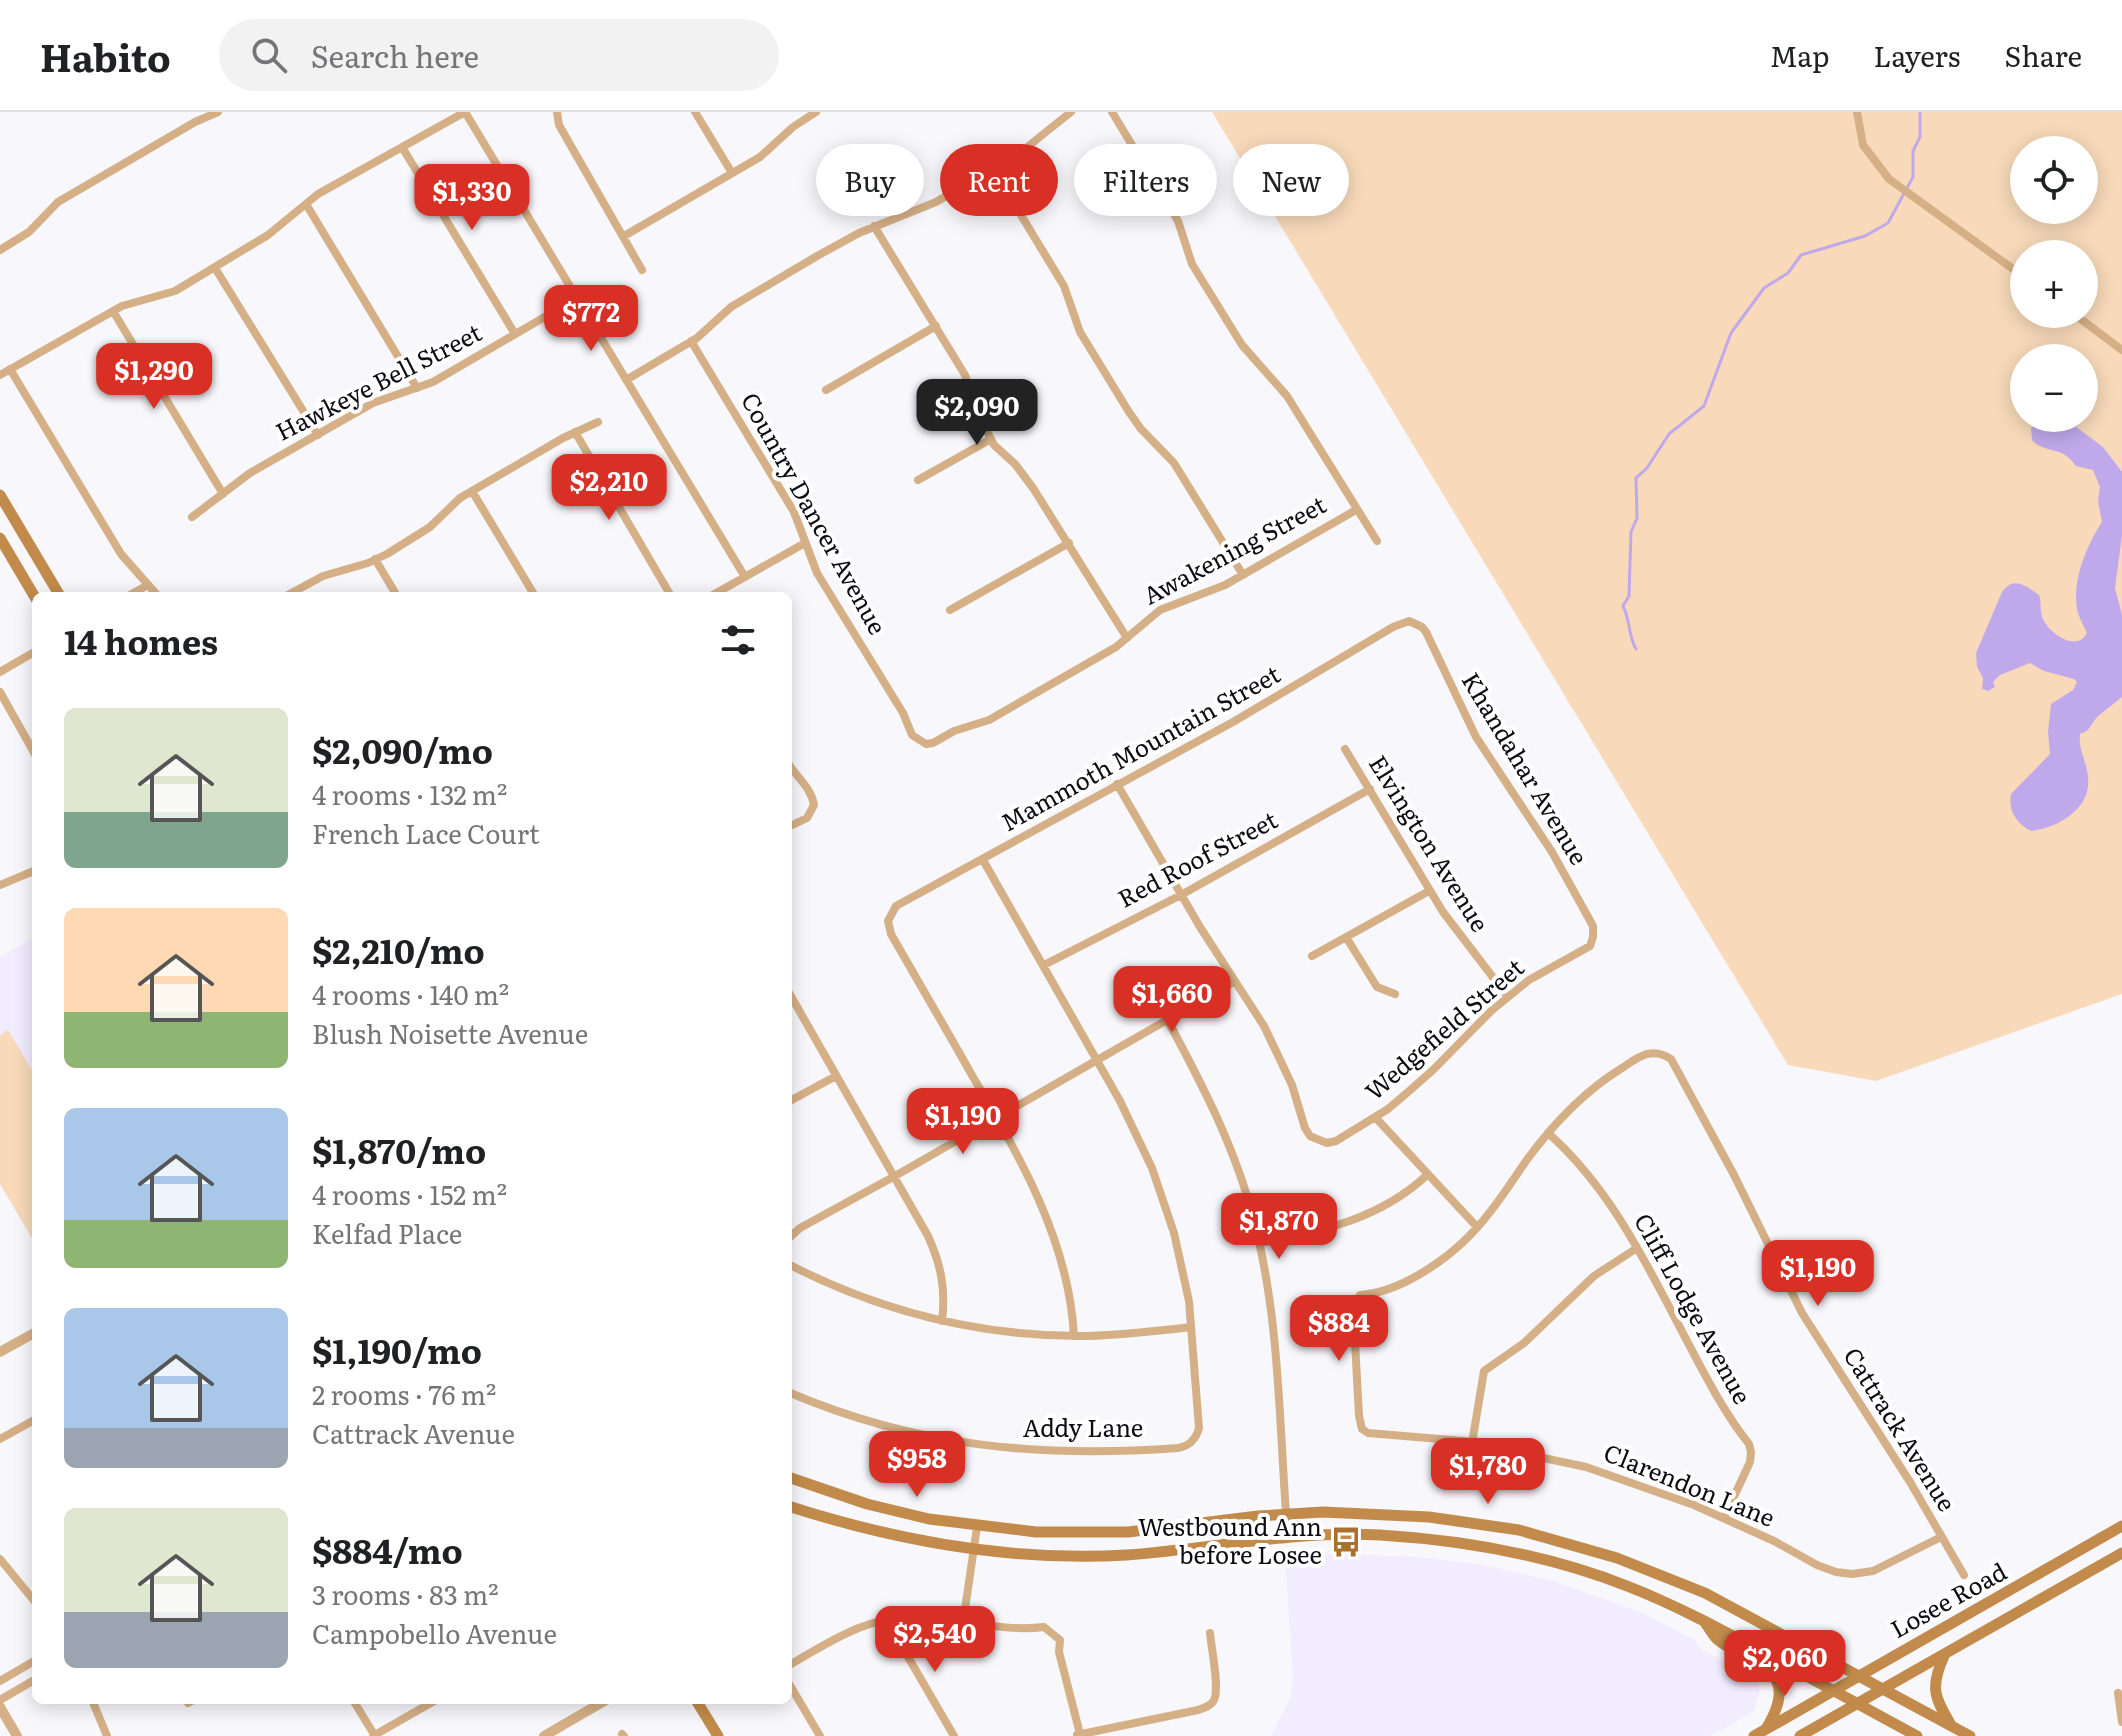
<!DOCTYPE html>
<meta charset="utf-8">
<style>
:root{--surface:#fff;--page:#f2f2f2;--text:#202124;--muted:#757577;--line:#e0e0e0;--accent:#d93025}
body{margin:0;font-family:Literata,serif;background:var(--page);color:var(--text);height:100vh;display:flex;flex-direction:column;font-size:30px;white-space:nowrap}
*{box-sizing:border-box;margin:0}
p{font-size:26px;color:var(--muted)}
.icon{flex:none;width:44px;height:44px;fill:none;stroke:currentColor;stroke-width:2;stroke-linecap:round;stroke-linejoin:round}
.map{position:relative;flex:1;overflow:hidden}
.panel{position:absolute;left:32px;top:480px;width:760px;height:1112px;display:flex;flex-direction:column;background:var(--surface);border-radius:12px;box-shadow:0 4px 20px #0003}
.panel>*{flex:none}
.guide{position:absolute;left:816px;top:32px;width:760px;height:72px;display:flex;gap:16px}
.tools{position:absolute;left:2010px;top:24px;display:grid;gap:16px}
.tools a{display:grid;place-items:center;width:88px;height:88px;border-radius:50%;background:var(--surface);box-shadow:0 4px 20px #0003;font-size:40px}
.price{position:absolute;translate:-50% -68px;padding:0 18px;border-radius:16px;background:var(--accent);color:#fff;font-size:26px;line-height:52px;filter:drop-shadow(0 2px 4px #0008)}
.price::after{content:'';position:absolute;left:50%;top:48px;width:24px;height:18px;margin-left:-12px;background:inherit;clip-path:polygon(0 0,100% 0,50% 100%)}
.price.selected{background:#222;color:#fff}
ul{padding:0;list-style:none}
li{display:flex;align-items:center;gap:24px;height:200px;padding:0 32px}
li span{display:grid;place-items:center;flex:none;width:224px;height:160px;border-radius:12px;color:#555}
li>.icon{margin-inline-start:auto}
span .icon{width:96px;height:96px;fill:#fffc;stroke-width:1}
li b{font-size:34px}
h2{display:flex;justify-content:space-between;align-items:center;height:96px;padding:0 32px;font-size:34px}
.pill{padding:0 28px;border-radius:36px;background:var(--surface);box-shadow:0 4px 20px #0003;font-size:28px;line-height:72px}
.pill.selected{background:var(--accent);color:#fff}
header{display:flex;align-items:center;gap:48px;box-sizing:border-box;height:112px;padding:0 40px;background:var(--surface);border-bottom:2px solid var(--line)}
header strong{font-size:38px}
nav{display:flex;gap:44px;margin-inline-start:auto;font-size:28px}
.search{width:560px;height:72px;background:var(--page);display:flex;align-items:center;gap:20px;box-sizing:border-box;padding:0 28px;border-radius:44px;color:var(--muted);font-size:30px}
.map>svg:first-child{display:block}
.built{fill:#f2ecff}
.green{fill:#f8daba;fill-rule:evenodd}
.water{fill:#c0a9eb}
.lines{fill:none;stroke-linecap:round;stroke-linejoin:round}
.stream{stroke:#c0a9eb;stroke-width:3}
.minor{stroke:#d5b087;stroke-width:8}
.tertiary{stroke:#d5b087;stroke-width:10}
.secondary{stroke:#c28b4b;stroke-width:11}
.labels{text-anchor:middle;stroke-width:8;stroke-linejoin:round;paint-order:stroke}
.street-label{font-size:24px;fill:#0d0a12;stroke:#fff}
.poi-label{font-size:24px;fill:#0d0a12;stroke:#fff;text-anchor:end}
</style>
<header>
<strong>Habito</strong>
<div class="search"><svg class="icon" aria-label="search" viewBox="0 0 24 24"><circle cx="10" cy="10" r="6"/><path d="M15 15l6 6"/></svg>Search here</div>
<nav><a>Map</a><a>Layers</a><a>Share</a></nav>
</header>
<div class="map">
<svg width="2122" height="1624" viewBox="0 0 2122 1624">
<rect width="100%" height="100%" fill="#f8f7fc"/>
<path class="built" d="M36 825V1133L0 1072V845Z
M1315 1441 1417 1445 1484 1453 1553 1469 1640 1500 1693 1527 1702 1538 1744 1557 1758 1570 1760 1580 1753 1600 1710 1624H1271L1290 1587 1293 1565 1285 1444Z"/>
<path class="green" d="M1212 0H2122V882L1876 969 1788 953ZM2024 38H2084V98H2024ZM2024 142H2084V202H2024ZM2024 246H2084V306H2024Z
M8 918 36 965V1133L0 1072V923Z"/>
<path class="water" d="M2043 306H2064L2103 335 2122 360V424L2115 476 2122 503V585L2097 605 2087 619 2080 622C2078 637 2087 650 2088 665 2092 696 2059 716 2031 719 2016 711 2008 699 2011 682L2050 642 2048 620 2051 592 2073 578 2077 570 2074 567 2044 559 2030 551 2000 563 1993 570 1995 575 1988 579 1982 577 1983 566 1977 555 1976 541 2002 480C2014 464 2025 473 2039 483 2042 491 2039 501 2044 509 2052 523 2077 540 2087 521 2083 512 2079 506 2077 497 2072 468 2087 433 2102 410L2098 389 2100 375 2093 358 2076 354C2061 332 2046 343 2032 328L2031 316Z"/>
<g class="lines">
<path class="stream" d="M1636 537C1628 523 1630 507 1623 494L1629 484 1631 420 1637 406 1636 366 1647 356 1669 322 1704 294 1731 221 1764 176 1788 161 1801 143 1865 124 1888 111 1913 65V39L1920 25V0"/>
<path class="minor" d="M465 0 745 465
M557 0 559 13 567 27 642 158
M695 0 732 61
M1112 0 1178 109 1192 152 1242 233 1287 284 1377 429
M1857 0 1863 33 1889 67 2024 165
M402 35 515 222
M993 57 1064 174 1080 220 1129 300 1141 317 1174 351 1243 463
M306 92 417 276
M874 114 965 263 982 310 994 333 1015 352 1033 376 1127 526
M624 124 760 45 793 15 816 0
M0 138 29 120 58 90 195 10 218 0
M215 156 318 323
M113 199 223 382
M2074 202 2122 238
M691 229 794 400 817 461 903 601 912 623 926 632 933 631 954 619 989 608 1116 535 1160 498 1225 473 1356 398
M10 257 121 442 158 484
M0 263 122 194 175 179 268 123 318 82 465 0
M626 268 697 226 731 195 817 144 859 121 936 90 1021 40 1071 0
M826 278 936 214
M575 320 671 484
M918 368 991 327
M472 379 535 484
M192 405 250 361 373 291 433 270 548 203
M375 447 397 484
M128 484 148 473
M286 484 323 464 368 451 387 442 430 415 460 386 563 326 598 310
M711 484 805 431
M950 498 1069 431
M0 560 36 539
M0 580 36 644
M1345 637 1443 800 1508 885
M788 651C797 666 811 675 814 693L807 706 788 715
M0 773 36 758
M1346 825 1377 875 1395 882
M1312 844 1429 779
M1044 853 1181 783 1370 677
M788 879 928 1124C941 1153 946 1177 942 1209
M1167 907C1202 972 1236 1037 1254 1109 1279 1204 1279 1304 1286 1401L1299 1423
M788 990 836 964
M1375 1005 1477 1115
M1548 1021C1617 1082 1654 1168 1697 1248 1712 1276 1728 1306 1749 1332L1751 1340 1750 1350 1724 1406
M788 1127 800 1116 895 1064 1235 869
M1259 1131C1321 1119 1379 1108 1427 1063
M788 1152C881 1200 983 1225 1088 1224 1122 1223 1157 1219 1191 1215
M1074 1224C1069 1129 1020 1045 973 965 946 917 918 869 891 822L888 809 896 794 1233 610 1393 515 1409 509 1422 515 1426 520 1476 625 1552 740 1593 814V825L1590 834 1529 868 1491 899 1433 958 1408 980 1388 997 1336 1029 1327 1031 1317 1027 1310 1024 1305 1016 1292 973 1264 914 1200 815 1117 672
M788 1280C916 1335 1041 1346 1178 1336 1190 1334 1196 1327 1199 1316L1189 1189 1174 1121 1152 1056 1120 989 983 748
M0 1327 36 1307
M1472 1331 1484 1259 1524 1231 1594 1164 1637 1136
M1941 1425 1873 1459 1852 1462 1836 1460 1817 1453 1774 1429 1694 1393 1586 1355 1464 1329 1368 1321 1362 1317 1359 1304 1353 1193 1360 1183C1396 1181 1437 1154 1462 1131 1488 1107 1506 1078 1526 1049 1553 1012 1583 980 1622 956 1638 945 1652 934 1671 947L1734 1063 1802 1201 1910 1370 1964 1463
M0 1447 36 1491
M899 1504V1526L904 1538 954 1624
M963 1511 977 1415
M788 1554C832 1528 874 1500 927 1505 967 1508 1004 1520 1044 1515L1060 1528 1059 1540 1080 1622
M0 1569 36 1548
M788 1570 820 1624
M2118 1581 2122 1610
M0 1588 36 1567
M92 1588 107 1624
M353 1588 375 1624
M188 1591 194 1588
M622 1622 624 1624
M1077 1623 1198 1598C1204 1596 1211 1594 1214 1588 1220 1577 1211 1534 1210 1521
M373 1624 436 1588"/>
<path class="tertiary" d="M0 1240 36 1220
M0 1595 17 1624
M544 1624 606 1588"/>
<path class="secondary" d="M0 383 60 484
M0 426 36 487
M788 1365 867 1392 929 1407 1036 1420H1128L1258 1404 1323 1400 1429 1405 1519 1418 1617 1446 1705 1481 1970 1624
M788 1394C897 1429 1012 1450 1127 1443 1212 1437 1294 1418 1380 1423 1464 1428 1548 1443 1627 1474 1676 1493 1722 1518 1768 1543 1818 1570 1867 1597 1917 1624
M1706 1512C1710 1517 1713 1524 1718 1528 1752 1555 1804 1555 1766 1617
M1944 1544C1930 1575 1934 1585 1951 1613
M696 1588 718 1624
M1754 1624 2122 1414
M1800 1624 2122 1441"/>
</g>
<defs>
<g id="bus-bare" transform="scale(2.4)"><path d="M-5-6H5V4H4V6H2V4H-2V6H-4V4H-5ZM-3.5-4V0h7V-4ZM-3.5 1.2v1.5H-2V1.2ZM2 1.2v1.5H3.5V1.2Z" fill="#a8722d" stroke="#fff" stroke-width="2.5" paint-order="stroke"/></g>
</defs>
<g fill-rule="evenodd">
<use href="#bus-bare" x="1346" y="1430"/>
</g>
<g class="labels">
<g class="street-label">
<text transform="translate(379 271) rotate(-27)" y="8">Hawkeye Bell Street</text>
<text transform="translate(813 402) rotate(61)" y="8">Country Dancer Avenue</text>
<text transform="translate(1235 439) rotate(-28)" y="8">Awakening Street</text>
<text transform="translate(1141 637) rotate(-29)" y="8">Mammoth Mountain Street</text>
<text transform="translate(1524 657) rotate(59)" y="8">Khandahar Avenue</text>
<text transform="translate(1428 732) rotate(58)" y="8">Elvington Avenue</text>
<text transform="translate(1198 748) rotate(-28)" y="8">Red Roof Street</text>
<text transform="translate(1445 918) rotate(-41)" y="8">Wedgefield Street</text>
<text transform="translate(1692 1197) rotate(61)" y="8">Cliff Lodge Avenue</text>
<text x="1083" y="1325">Addy Lane</text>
<text transform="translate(1899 1318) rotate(58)" y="8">Cattrack Avenue</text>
<text transform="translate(1689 1374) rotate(22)" y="8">Clarendon Lane</text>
<text transform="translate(1949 1489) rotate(-29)" y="8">Losee Road</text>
</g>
<g class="poi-label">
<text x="1322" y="1424">Westbound Ann<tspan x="1322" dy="28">before Losee</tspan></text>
</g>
</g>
</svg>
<div class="tools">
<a><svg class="icon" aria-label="locate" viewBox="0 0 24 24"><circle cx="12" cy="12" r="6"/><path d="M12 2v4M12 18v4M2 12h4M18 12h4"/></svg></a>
<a>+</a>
<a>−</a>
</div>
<b class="price" style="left:472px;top:120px">$1,330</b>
<b class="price" style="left:591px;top:241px">$772</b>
<b class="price" style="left:154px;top:299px">$1,290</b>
<b class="price selected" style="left:977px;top:335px">$2,090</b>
<b class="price" style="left:609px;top:410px">$2,210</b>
<b class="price" style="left:1172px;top:922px">$1,660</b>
<b class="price" style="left:963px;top:1044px">$1,190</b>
<b class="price" style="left:1279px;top:1149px">$1,870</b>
<b class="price" style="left:1818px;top:1196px">$1,190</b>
<b class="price" style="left:1339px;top:1251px">$884</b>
<b class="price" style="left:917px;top:1387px">$958</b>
<b class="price" style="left:1488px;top:1394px">$1,780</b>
<b class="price" style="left:935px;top:1562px">$2,540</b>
<b class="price" style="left:1785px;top:1586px">$2,060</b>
<div class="guide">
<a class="pill">Buy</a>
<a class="pill selected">Rent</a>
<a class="pill">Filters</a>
<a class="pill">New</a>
</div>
<section class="panel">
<h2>14 homes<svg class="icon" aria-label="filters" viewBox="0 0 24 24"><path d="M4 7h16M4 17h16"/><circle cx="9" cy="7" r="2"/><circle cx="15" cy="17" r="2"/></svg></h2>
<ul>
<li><span style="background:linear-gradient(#dfe7d0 65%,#7fa58c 0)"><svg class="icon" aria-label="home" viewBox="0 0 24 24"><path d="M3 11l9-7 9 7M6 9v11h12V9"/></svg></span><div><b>$2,090/mo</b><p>4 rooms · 132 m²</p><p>French Lace Court</p></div></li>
<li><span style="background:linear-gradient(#ffd9b3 65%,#8fb573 0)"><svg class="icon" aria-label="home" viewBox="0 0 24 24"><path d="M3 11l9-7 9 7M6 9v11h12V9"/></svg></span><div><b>$2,210/mo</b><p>4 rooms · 140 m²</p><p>Blush Noisette Avenue</p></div></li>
<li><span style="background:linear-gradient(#a9c7e8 70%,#8fb573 0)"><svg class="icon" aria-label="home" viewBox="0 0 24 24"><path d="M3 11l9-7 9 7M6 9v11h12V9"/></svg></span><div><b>$1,870/mo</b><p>4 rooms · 152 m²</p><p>Kelfad Place</p></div></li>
<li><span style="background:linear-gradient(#a9c7e8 75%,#9aa5b1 0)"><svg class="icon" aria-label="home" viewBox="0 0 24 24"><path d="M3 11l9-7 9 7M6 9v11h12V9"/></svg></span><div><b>$1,190/mo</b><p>2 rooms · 76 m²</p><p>Cattrack Avenue</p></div></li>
<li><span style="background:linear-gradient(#dfe7d0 65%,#9aa5b1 0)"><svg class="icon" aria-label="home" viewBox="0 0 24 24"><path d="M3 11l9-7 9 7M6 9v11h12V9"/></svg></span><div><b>$884/mo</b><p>3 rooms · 83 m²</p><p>Campobello Avenue</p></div></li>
</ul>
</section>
</div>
